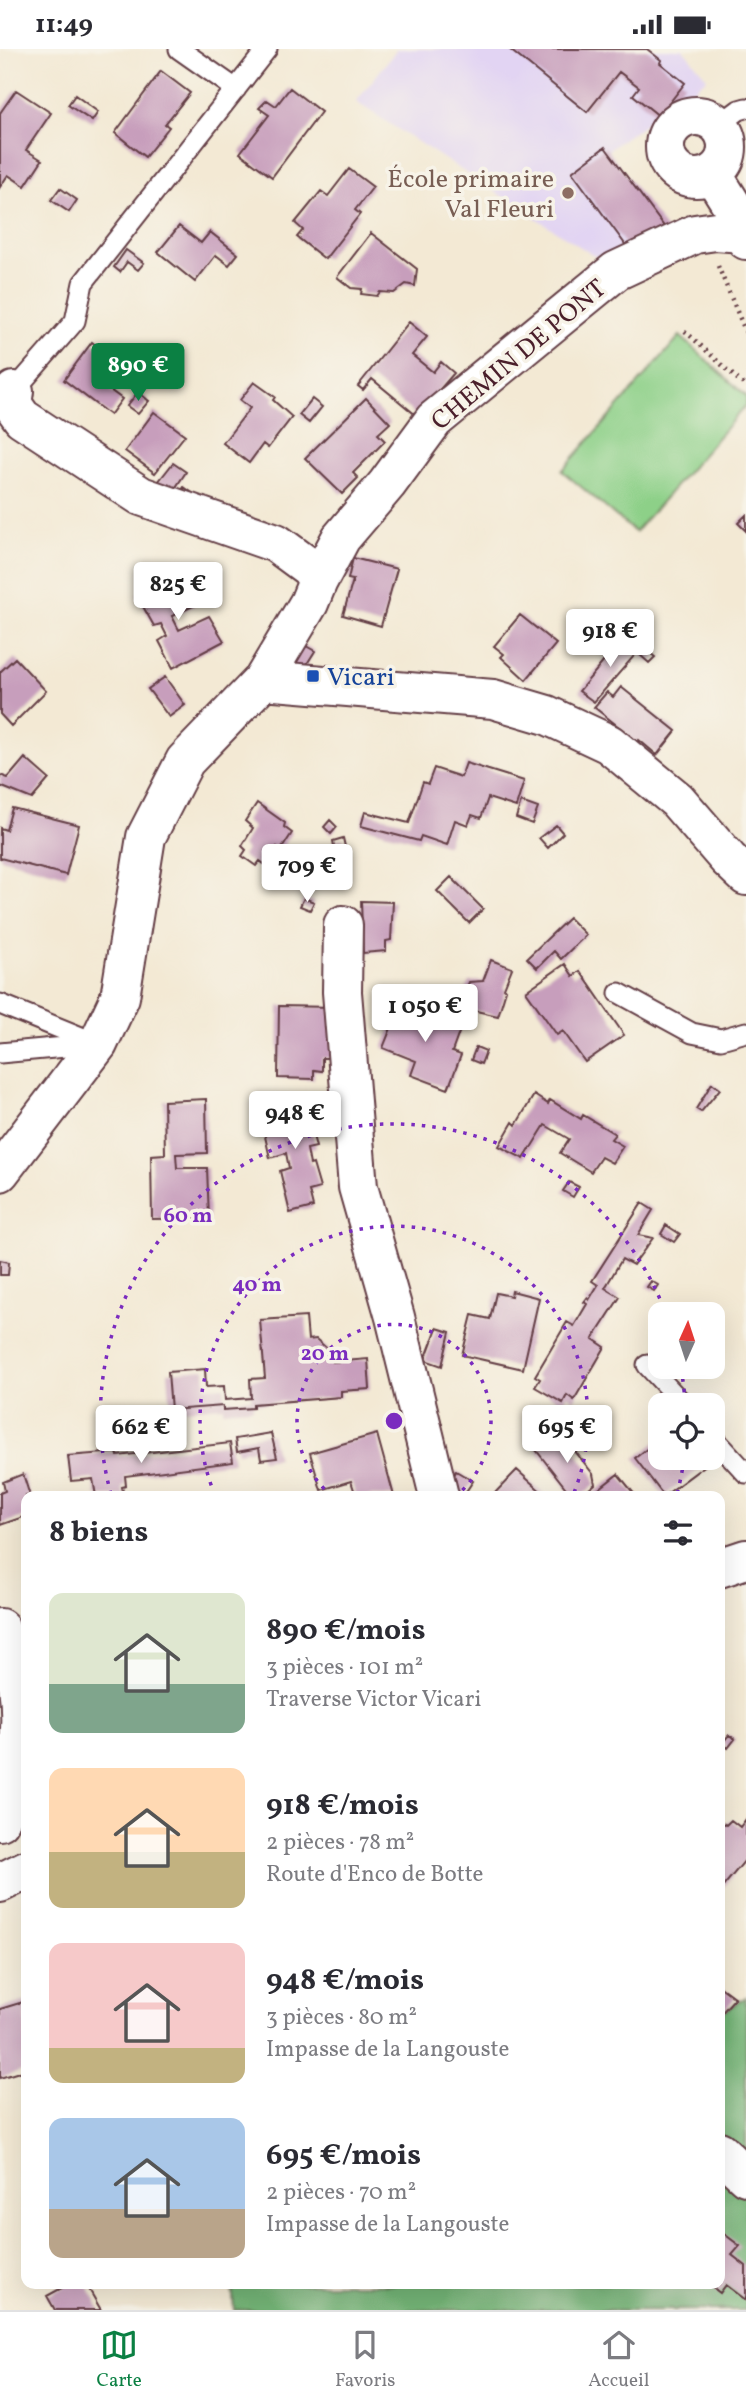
<!DOCTYPE html>
<html lang="fr">
<meta charset="utf-8">
<style>
:root{--surface:#fff;--page:#f2f2f3;--text:#2b2b33;--muted:#7c7c81;--line:#e1e1e2;--accent:#0b8043}
body{margin:0;font-family:Vollkorn,serif;background:var(--page);color:var(--text);height:100vh;display:flex;flex-direction:column;font-size:26px;white-space:nowrap}
*{box-sizing:border-box;margin:0}
p{font-size:23px;color:var(--muted)}
.icon{flex:none;width:38px;height:38px;fill:none;stroke:currentColor;stroke-width:2;stroke-linecap:round;stroke-linejoin:round}
.map{position:relative;flex:1;overflow:hidden}
.panel{position:absolute;left:21px;top:1442px;width:704px;height:798px;display:flex;flex-direction:column;background:var(--surface);border-radius:14px;box-shadow:0 7px 28px #0002}
.panel>*{flex:none}
.needle{width:46px;rotate:3deg}
.tools{position:absolute;left:648px;top:1253px;display:grid;gap:14px}
.tools a{display:grid;place-items:center;width:77px;height:77px;border-radius:14px;background:var(--surface);box-shadow:0 7px 28px #0002;font-size:35px}
.price{position:absolute;translate:-50% -60px;padding:0 16px;border-radius:7px;background:#fff;color:#222;font-size:23px;line-height:46px;filter:drop-shadow(0 2px 4px #0008)}
.price::after{content:'';position:absolute;left:50%;top:42px;width:21px;height:16px;margin-left:-10px;background:inherit;clip-path:polygon(0 0,100% 0,50% 100%)}
.price.on{background:var(--accent);color:#fff}
ul{padding:0;list-style:none}
li{display:flex;align-items:center;gap:21px;height:175px;padding:0 28px}
li span{display:grid;place-items:center;flex:none;width:196px;height:140px;border-radius:14px;color:#555}
li>.icon{margin-inline-start:auto}
span .icon{width:84px;height:84px;fill:#fffc;stroke-width:1}
li b{font-size:30px}
h2{display:flex;justify-content:space-between;align-items:center;height:84px;padding:0 28px;font-size:30px}
.status{display:flex;justify-content:space-between;align-items:center;height:49px;padding:0 35px;background:var(--surface);direction:ltr}
.status svg{height:19px;fill:currentColor}
.tabs{display:flex;justify-content:space-around;align-items:center;height:98px;border-top:2px solid var(--line);background:var(--surface);font-size:19px;color:var(--muted)}
.tabs a{display:grid;justify-items:center;gap:4px}
.tabs .on{color:var(--accent)}
.map>svg:first-child{display:block}
.built{fill:#e2d4f3}
.green{fill:#8dd088;stroke:#6c785a;stroke-width:2}
.forest{fill:#72b274;stroke:#5e6850;stroke-width:2}
.building{fill:#c79ebc}
.lines{fill:none;stroke-linecap:round;stroke-linejoin:round}
.service-casing{stroke:#633d44;stroke-width:23}
.minor-casing{stroke:#633d44;stroke-width:42}
.path{stroke:#633d44;stroke-width:4.5;stroke-dasharray:2 5;stroke-linecap:butt}
.service{stroke:#fff;stroke-width:19}
.minor{stroke:#fff;stroke-width:38}
.ring{fill:none;stroke:#7b2cbf;stroke-width:3.5;stroke-dasharray:3.5 7}
.education-dot{fill:#8d6e63;stroke:#f7f3e8;stroke-width:2.5}
.transit-dot{fill:#1a4fb4;stroke:#f7f3e8;stroke-width:2.5}
.labels{text-anchor:middle;stroke-width:7;stroke-linejoin:round;paint-order:stroke}
.education-label{font-size:26px;fill:#785e54;stroke:#f7f3e8;text-anchor:end}
.street-label{font-size:26px;fill:#4a1f2b;stroke:#f7f3e8}
.transit-label{font-size:26px;fill:#164399;stroke:#f7f3e8;text-anchor:start}
.centre{fill:#7b2cbf;stroke:#f7f3e8;stroke-width:3.5}
.ring-label{font-size:21px;text-anchor:middle;font-weight:bold;fill:#7b2cbf;stroke:#f7f3e8;stroke-width:7;stroke-linejoin:round;paint-order:stroke}
</style>
<div class="status"><b>11:49</b><svg viewBox="0 0 49 12"><path d="M0 12V9h3v3zM5 12V6h3v6zM10 12V3h3v9zM15 12V0h3v12zM26 1h20v11H26zM47 4h2v5h-2z"/></svg></div>
<div class="map">
<svg width="746" height="2261" viewBox="0 0 746 2261">
<rect width="100%" height="100%" fill="#f7f3e8"/>
<filter id="ink" filterUnits="userSpaceOnUse"><feTurbulence type="fractalNoise" baseFrequency=".0143" numOctaves="2"/><feDisplacementMap in="SourceGraphic" scale="14" xChannelSelector="R" yChannelSelector="G"/><feConvolveMatrix kernelMatrix="1 2 1 2 8 2 1 2 1" color-interpolation-filters="sRGB"/></filter>
<filter id="wash" filterUnits="userSpaceOnUse"><feTurbulence type="fractalNoise" baseFrequency=".00686" numOctaves="4" result="noise"/><feDisplacementMap in="SourceGraphic" scale="28" xChannelSelector="R" yChannelSelector="G"/><feGaussianBlur stdDeviation="1.57" result="paint"/><feColorMatrix in="noise" values="0 0 0 0 0 0 0 0 0 0 0 0 0 0 0 0 0 1.4 0 .05"/><feComposite in="paint" operator="in"/></filter>
<g filter="url(#wash)">
<rect width="100%" height="100%" fill="#f3e9d4"/>
<path class="built" d="M397 0H683L707 29 660 68 657 66 608 101 671 187 610 217 356 53Z"/>
<path class="green" d="M680 287 746 347V356L635 483 562 422Z"/>
<path class="forest" d="M746 1948V2261H234L232 2235H719V1966Z"/>
<g id="blocks">
<path class="building" d="M509 0H647L661 11 660 14 685 34 659 67 633 46 639 38 619 23 587 63Z
M161 22 190 44 165 75 169 78 145 108 115 84Z
M290 39 321 63 272 128 240 104 269 66 259 59 267 51 276 57Z
M16 41 51 64 26 101 42 111 25 137 8 126 0 138V64Z
M75 46 98 63 92 72 68 56Z
M605 98 671 187 633 206 572 123Z
M349 120 373 138 355 161 360 165 325 210 297 188 303 181 295 174 321 142 328 147Z
M60 139 77 151 69 163 51 151Z
M179 177 201 194 210 183 238 205 229 216 216 206 195 233 158 203Z
M371 184 417 220 415 237 406 235 394 244 380 243 377 247 361 245 362 240 351 239 337 228Z
M126 201 144 214 138 221 127 213 120 223 114 218Z
M409 273 427 288 412 306 433 323 441 313 454 324 417 367 372 330 363 341 358 337Z
M92 293 102 301 106 296 130 314 110 341 122 350 110 366 64 331Z
M254 333 275 348 273 351 292 368 268 399 263 395 249 414 223 394 250 359 240 351Z
M138 343 149 352 138 365 127 357Z
M366 349 390 374 378 385 385 392 353 424 358 429 342 445 305 409Z
M312 350 322 358 309 374 299 366Z
M154 363 185 386 155 424 125 402Z
M173 414 186 423 168 450 170 452 174 447 177 449 184 438 198 448 189 463 151 442Z
M746 466V482L738 474Z
M353 509 397 520 381 577 343 566 353 531 348 530Z
M180 528 195 556 172 567 179 581 209 567 224 592 173 619 159 592 167 587 161 575 154 577 136 545 162 531 165 537Z
M520 566 556 595 526 631 501 608 504 605 494 597Z
M627 588 641 599 594 653 579 642 614 600 615 601Z
M297 592 315 602 300 626 283 617Z
M645 600 655 608 649 614 640 606Z
M15 609 46 642 11 677 0 665V623Z
M165 628 185 656 169 668 148 640Z
M621 638 676 682 657 706 639 691 634 697 626 691 629 686 594 658 607 643 613 648Z
M25 709 49 730 32 750 0 737V726L8 729Z
M466 714 524 732 516 758 488 749 481 769 472 766 468 776 455 771 447 796 421 787 419 792 361 777 365 763 409 774 423 733 428 735 434 719 461 728Z
M521 753 538 759 532 775 516 769Z
M257 754 285 774 284 778 292 784 281 801 277 798 264 815 260 812 256 817 242 807 246 801 242 797 253 779 245 772Z
M12 759 79 776 66 826 0 809V779L6 781Z
M330 771 337 778 331 785 324 778Z
M556 776 563 784 548 799 539 789Z
M343 789 349 815 338 817 333 792Z
M451 828 483 860 469 874 437 842Z
M304 849 314 853 310 861 300 857Z
M361 852 393 853 391 891 386 892V902L363 904Z
M569 869 586 886 561 910 554 902 537 919 527 909Z
M491 911 512 919 504 939 506 941 498 967 459 958 469 933 483 932Z
M565 915 573 927 580 922 624 986 585 1013 563 982 557 986 526 942Z
M401 954 461 978 452 1003 461 1006 448 1040 411 1026 416 1012 383 999Z
M279 957 333 958V1009H322V1022L314 1021V1030L278 1029Z
M476 998 486 1002 481 1015 471 1011Z
M712 1034 720 1040 701 1063 696 1060Z
M279 1046 308 1047 309 1071 316 1098 307 1100 310 1116 313 1115 320 1139 309 1142 313 1158 290 1164 280 1122 289 1119 286 1104 270 1109 264 1083 279 1075Z
M534 1046 548 1055 550 1051 581 1070 583 1066 615 1085 611 1090 623 1097 612 1114 601 1108 591 1123 560 1104 569 1090 545 1076 524 1110 499 1097 513 1073 516 1076Z
M206 1050 207 1104 176 1105 177 1119H207L209 1169 152 1170 151 1106 165 1105 164 1052Z
M569 1133 579 1138 573 1148 563 1142Z
M642 1154 653 1161 638 1186 653 1189 633 1216 622 1210 605 1239 620 1248 593 1290 605 1298 574 1351 567 1346 563 1354 535 1338 540 1330 535 1327 567 1273 574 1277 587 1255 584 1253 587 1249 589 1251 598 1236 592 1232Z
M666 1176 680 1185 674 1193 661 1185Z
M0 1211 9 1213 8 1226H0Z
M651 1232 658 1236 654 1242 647 1238Z
M512 1242 539 1249 523 1320 462 1306 472 1266 490 1270 496 1244 511 1247Z
M306 1268 308 1291 316 1290 332 1304 333 1313 368 1310 370 1340 341 1342V1348L253 1355V1359L223 1361V1357L171 1361 168 1323 205 1320 206 1338 224 1337 225 1351 251 1349 250 1330 265 1329 260 1271Z
M437 1279 450 1283 442 1317 425 1311Z
M559 1382 593 1425 595 1435 581 1447H572L536 1401Z
M271 1384 277 1409 261 1411 259 1399 237 1403 235 1390Z
M377 1385 394 1447H356L351 1432 321 1441 310 1404Z
M660 1390V1409H712V1391L723 1403 664 1447 635 1409Z
M230 1394 233 1413 125 1427 126 1437 122 1438 124 1447H96L93 1430 71 1432 68 1407 117 1403 118 1407Z
M517 1421 544 1445 542 1447H492Z
M456 1422 473 1432 463 1447H451L448 1439Z
M23 1425 30 1447H26V1467L0 1476V1444L5 1442 3 1433Z
M618 1425 636 1447H590Z
M729 1686 735 1690 728 1699 722 1694Z
M746 1770V1810L722 1839 719 1837V1771L726 1776 731 1771 740 1778Z
M719 1937 735 1949 719 1967Z
M26 1952V2021L0 2029V1960Z
M719 2181 740 2197 732 2206 746 2217V2251L726 2236 720 2244 708 2235H719Z
M69 2235H86L101 2261H55L47 2247Z"/>
</g>
</g>
<g filter="url(#ink)">
<use href="#blocks" fill-opacity="0" stroke="#633d44" stroke-width="2"/>
<g class="lines">
<g class="service-casing">
<path id="service" d="M179 0 236 40
M719 76 739 61 746 59
M10 339 14 342 75 272 83 234 267 0
M619 944 692 984 721 990 746 983
M0 955 98 995 0 1004
M647 1316 684 1356
M712 1387 746 1424"/>
</g>
<g class="minor-casing">
<path id="minor" d="M665 98a31 31 0 1 1 62 0a31 31 0 1 1-62 0Z
M713 126 733 158 746 191
M14 342 12 355 22 369 141 447 276 494 310 519 318 532 309 554 263 631
M318 532 341 489 387 435 434 371 616 222 695 185 716 182 743 184
M343 876 342 943 358 1138 395 1268 439 1447
M0 1123 98 995 120 948 146 788 185 712 263 631 493 650 547 666 609 695 677 751 728 810 746 827
M719 1519 746 1510
M0 1579C6 1597 15 1618 18 1637 24 1677 18 1735 0 1772
M0 1834 26 1821
M719 2102 746 2127"/>
</g>
<path class="path" d="M718 217 746 284
M685 282 746 338"/>
<use href="#service" class="service"/>
<use href="#minor" class="minor"/>
</g>
</g>
<g class="ring">
<path d="M332 1447A97 97 0 1 1 456 1447"/>
<path d="M215 1446A194 194 0 1 1 573 1446"/>
<path d="M684 1410A292 292 0 0 1 677 1445M111 1445A292 292 0 0 1 666 1265M681 1319A292 292 0 0 1 685 1354"/>
</g>
<circle class="education-dot" cx="568" cy="144" r="7"/>
<rect class="transit-dot" x="306" y="620" width="14" height="14" rx="3.5"/>
<g class="labels">
<g class="education-label">
<text x="554" y="138">École primaire<tspan x="554" dy="30">Val Fleuri</tspan></text>
</g>
<g class="street-label">
<text transform="translate(518 305) rotate(-40)" y="9">CHEMIN DE PONT</text>
</g>
<g class="transit-label">
<text x="327" y="636">Vicari</text>
</g>
</g>
<circle cx="394" cy="1372" r="10" class="centre"/>
<g class="ring-label">
<text x="188" y="1173">60 m</text>
<text x="257" y="1242">40 m</text>
<text x="325" y="1311">20 m</text>
</g>
</svg>
<div class="tools">
<a><svg class="needle" viewBox="-14 -14 28 28"><path d="M0-13l5 13h-10z" fill="#e53935"/><path d="M0 13l5-13h-10z" fill="#7c7c81"/></svg></a>
<a><svg class="icon" aria-label="locate" viewBox="0 0 24 24"><circle cx="12" cy="12" r="6"/><path d="M12 2v4M12 18v4M2 12h4M18 12h4"/></svg></a>
</div>
<b class="price on" style="left:138px;top:354px">890 €</b>
<b class="price" style="left:178px;top:573px">825 €</b>
<b class="price" style="left:610px;top:620px">918 €</b>
<b class="price" style="left:307px;top:855px">709 €</b>
<b class="price" style="left:425px;top:995px">1 050 €</b>
<b class="price" style="left:295px;top:1102px">948 €</b>
<b class="price" style="left:141px;top:1416px">662 €</b>
<b class="price" style="left:567px;top:1416px">695 €</b>
<section class="panel">
<h2>8 biens<svg class="icon" aria-label="filters" viewBox="0 0 24 24"><path d="M4 7h16M4 17h16"/><circle cx="9" cy="7" r="2"/><circle cx="15" cy="17" r="2"/></svg></h2>
<ul>
<li><span style="background:linear-gradient(#dfe7d0 65%,#7fa58c 0)"><svg class="icon" aria-label="home" viewBox="0 0 24 24"><path d="M3 11l9-7 9 7M6 9v11h12V9"/></svg></span><div><b>890 €/mois</b><p>3 pièces · 101 m²</p><p>Traverse Victor Vicari</p></div></li>
<li><span style="background:linear-gradient(#ffd9b3 60%,#c2b280 0)"><svg class="icon" aria-label="home" viewBox="0 0 24 24"><path d="M3 11l9-7 9 7M6 9v11h12V9"/></svg></span><div><b>918 €/mois</b><p>2 pièces · 78 m²</p><p>Route d'Enco de Botte</p></div></li>
<li><span style="background:linear-gradient(#f6c9c9 75%,#c2b280 0)"><svg class="icon" aria-label="home" viewBox="0 0 24 24"><path d="M3 11l9-7 9 7M6 9v11h12V9"/></svg></span><div><b>948 €/mois</b><p>3 pièces · 80 m²</p><p>Impasse de la Langouste</p></div></li>
<li><span style="background:linear-gradient(#a9c7e8 65%,#b9a48a 0)"><svg class="icon" aria-label="home" viewBox="0 0 24 24"><path d="M3 11l9-7 9 7M6 9v11h12V9"/></svg></span><div><b>695 €/mois</b><p>2 pièces · 70 m²</p><p>Impasse de la Langouste</p></div></li>
</ul>
</section>
</div>
<nav class="tabs">
<a class="on"><svg class="icon" aria-label="map" viewBox="0 0 24 24"><path d="M3 6l6-2 6 2 6-2v14l-6 2-6-2-6 2zM9 4v14M15 6v14"/></svg>Carte</a>
<a><svg class="icon" aria-label="saved" viewBox="0 0 24 24"><path d="M7 4h10v16l-5-4-5 4z"/></svg>Favoris</a>
<a><svg class="icon" aria-label="home" viewBox="0 0 24 24"><path d="M3 11l9-7 9 7M6 9v11h12V9"/></svg>Accueil</a>
</nav>
